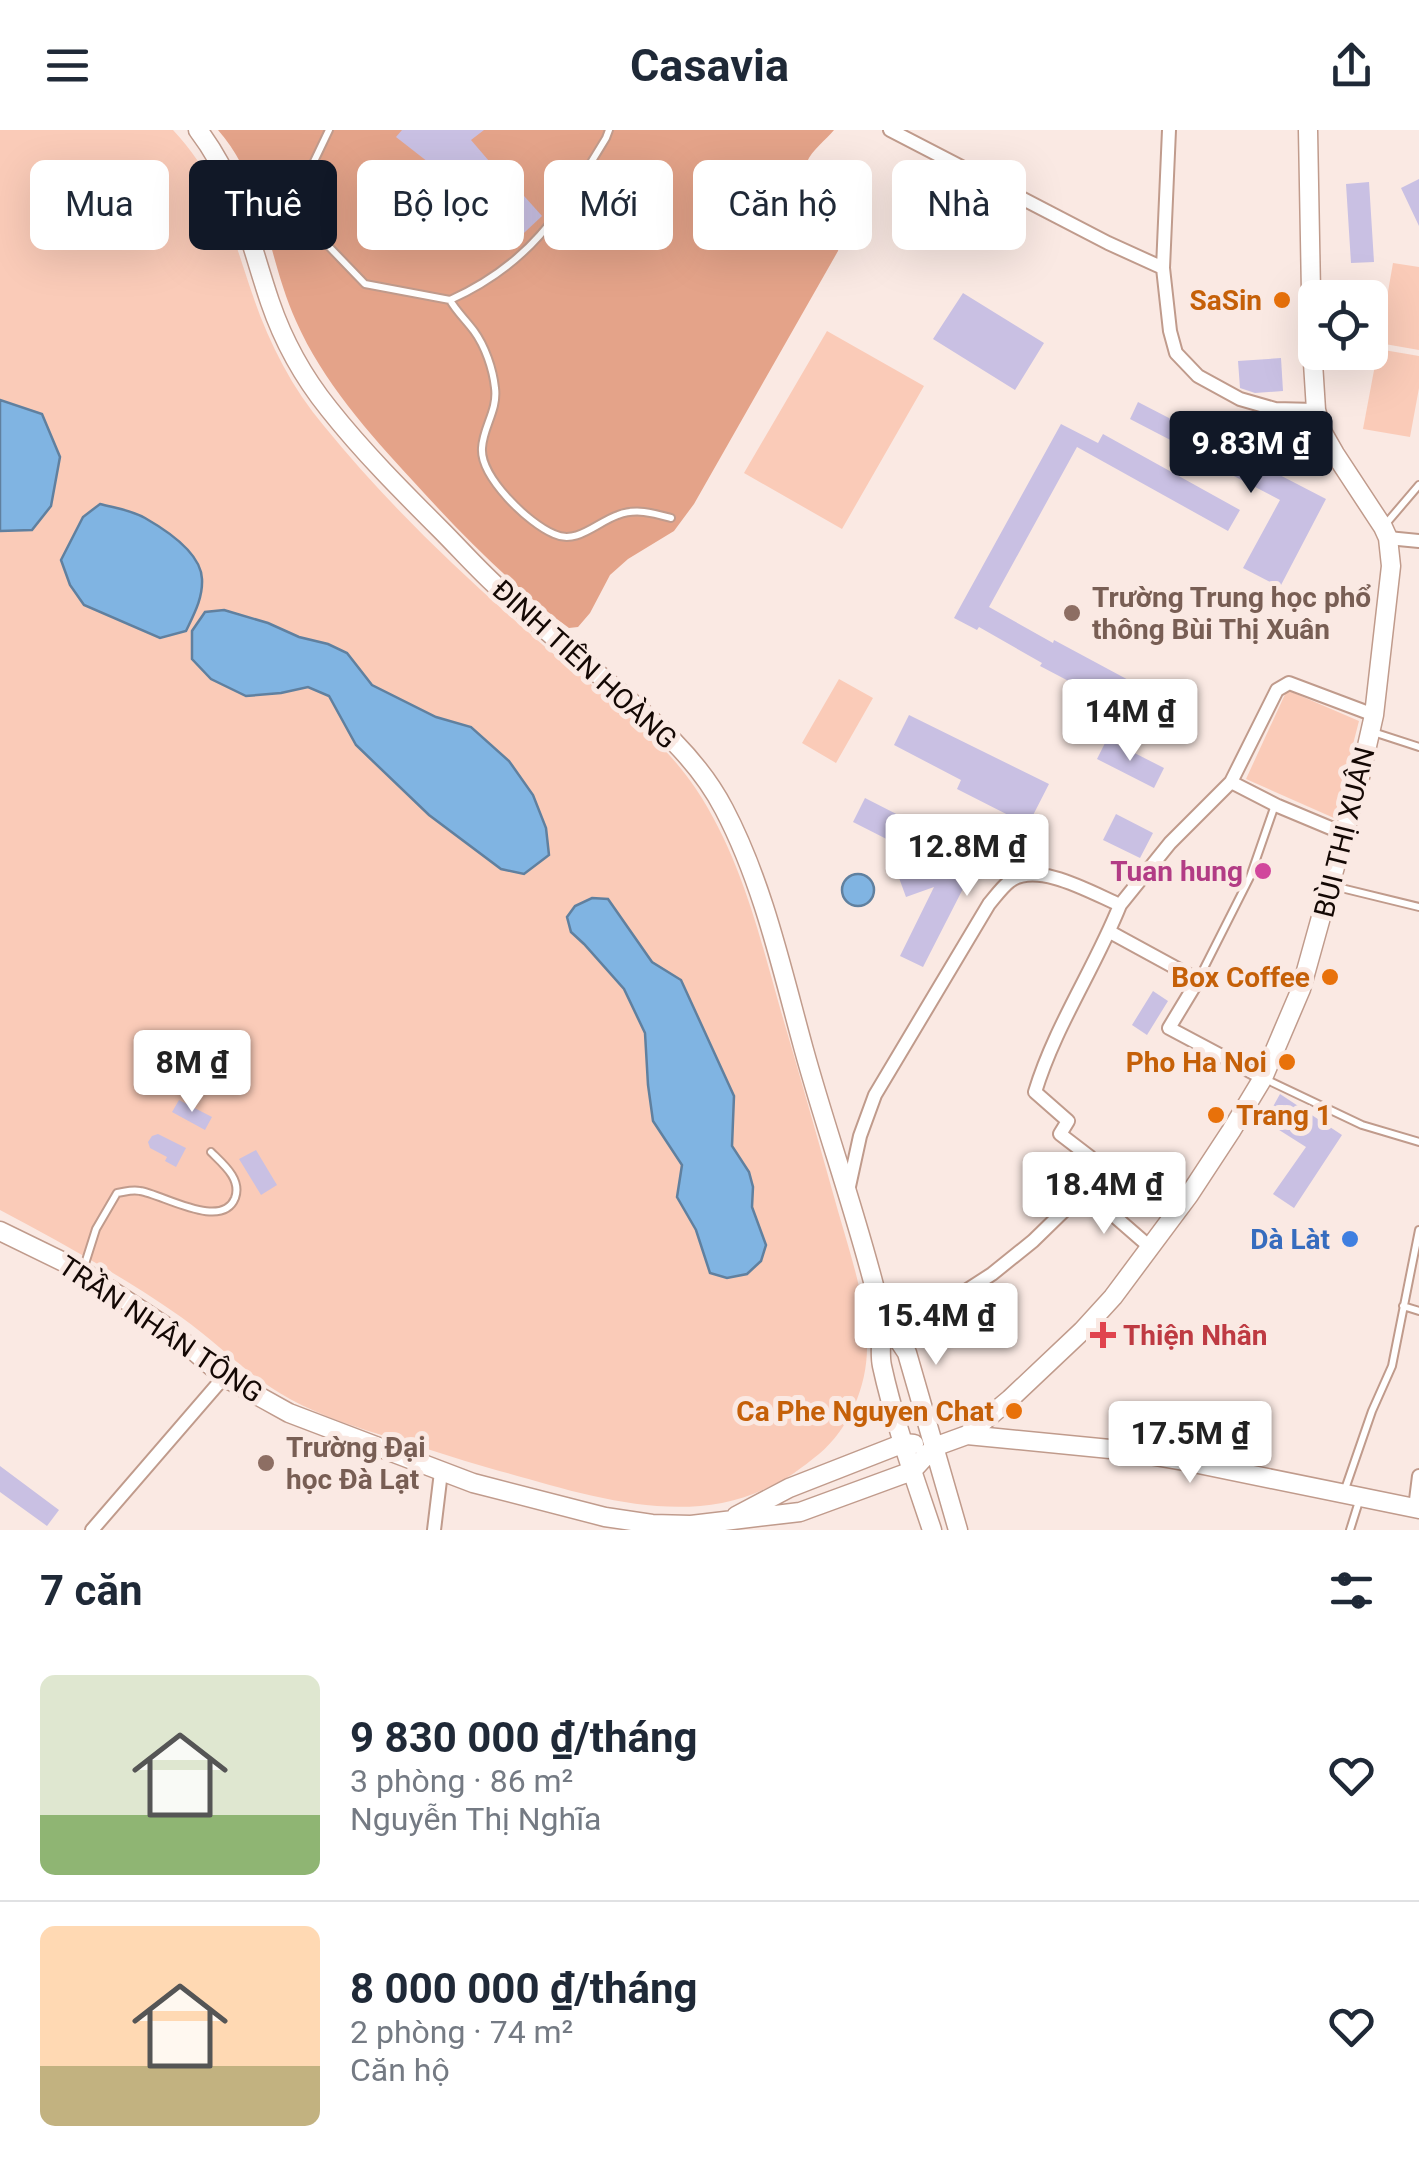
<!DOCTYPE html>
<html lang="vi">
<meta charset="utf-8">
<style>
:root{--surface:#fff;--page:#f6f6f7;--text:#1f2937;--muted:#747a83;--line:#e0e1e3;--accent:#111827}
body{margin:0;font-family:Roboto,sans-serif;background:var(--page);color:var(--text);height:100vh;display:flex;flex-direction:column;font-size:38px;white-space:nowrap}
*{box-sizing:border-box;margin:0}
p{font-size:32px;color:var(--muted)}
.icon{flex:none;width:55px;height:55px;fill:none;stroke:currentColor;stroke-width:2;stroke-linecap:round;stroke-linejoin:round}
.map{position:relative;height:1400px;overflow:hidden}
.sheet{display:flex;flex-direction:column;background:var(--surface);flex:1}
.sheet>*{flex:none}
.guide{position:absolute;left:30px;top:30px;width:1360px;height:90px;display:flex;gap:20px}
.controls{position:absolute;left:1298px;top:150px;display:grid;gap:20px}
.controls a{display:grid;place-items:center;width:90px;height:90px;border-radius:15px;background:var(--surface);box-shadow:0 10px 40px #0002;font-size:50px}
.price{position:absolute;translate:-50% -85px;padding:0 22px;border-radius:10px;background:#fff;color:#222;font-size:32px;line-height:65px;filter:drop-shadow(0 2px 5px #0008)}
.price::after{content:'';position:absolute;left:50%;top:60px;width:30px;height:22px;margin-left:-15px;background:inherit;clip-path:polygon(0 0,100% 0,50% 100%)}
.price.selected{background:var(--accent);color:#fff}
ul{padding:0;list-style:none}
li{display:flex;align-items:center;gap:30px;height:250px;padding:0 40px}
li+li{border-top:2px solid var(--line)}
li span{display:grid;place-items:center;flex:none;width:280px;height:200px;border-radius:15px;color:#555}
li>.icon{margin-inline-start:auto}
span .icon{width:120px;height:120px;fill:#fffc;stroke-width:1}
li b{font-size:42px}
h2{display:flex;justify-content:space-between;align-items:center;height:120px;padding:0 40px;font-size:42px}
.chip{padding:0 35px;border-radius:15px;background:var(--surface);box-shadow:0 10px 40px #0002;font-size:35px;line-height:90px}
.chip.selected{background:var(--accent);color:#fff}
header{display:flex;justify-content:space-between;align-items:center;height:130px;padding:0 40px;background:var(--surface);font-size:45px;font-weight:700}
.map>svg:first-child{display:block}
.green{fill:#facbb8}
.forest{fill:#e4a389}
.water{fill:#80b4e2;stroke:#60809f;stroke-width:2.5}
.building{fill:#c9c0e3}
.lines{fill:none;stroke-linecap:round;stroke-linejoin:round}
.lane-casing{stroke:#c09b8c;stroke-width:10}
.street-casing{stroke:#c09b8c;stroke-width:16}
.secondary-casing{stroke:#c09b8c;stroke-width:21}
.lane{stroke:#fff;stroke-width:6}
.street{stroke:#fff;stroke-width:12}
.secondary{stroke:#fff;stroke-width:18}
.food-dot{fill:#e8710a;stroke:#fae9e3;stroke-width:4}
.education-dot{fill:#8d6e63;stroke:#fae9e3;stroke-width:4}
.hotel-dot{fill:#d1479c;stroke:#fae9e3;stroke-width:4}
.shop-dot{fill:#3f7fe0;stroke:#fae9e3;stroke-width:4}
.health-dot{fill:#e0444e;stroke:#fae9e3;stroke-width:4}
.labels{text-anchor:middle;stroke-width:10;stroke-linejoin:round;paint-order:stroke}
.food-label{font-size:28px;font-weight:bold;fill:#c56008;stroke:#fae9e3;text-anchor:end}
.education-label{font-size:28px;font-weight:bold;fill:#785e54;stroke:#fae9e3;text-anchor:start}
.street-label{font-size:28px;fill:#140804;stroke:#fae9e3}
.hotel-label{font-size:28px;font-weight:bold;fill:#b23c85;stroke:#fae9e3;text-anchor:end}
.shop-label{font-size:28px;font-weight:bold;fill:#366cbe;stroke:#fae9e3;text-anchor:end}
.health-label{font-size:28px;font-weight:bold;fill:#be3a42;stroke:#fae9e3;text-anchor:start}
</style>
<header><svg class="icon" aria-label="menu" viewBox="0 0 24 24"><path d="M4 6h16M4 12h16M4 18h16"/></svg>Casavia<svg class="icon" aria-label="share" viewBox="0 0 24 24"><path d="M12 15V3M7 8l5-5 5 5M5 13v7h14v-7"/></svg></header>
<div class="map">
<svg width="1419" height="1400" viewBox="0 0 1419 1400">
<rect width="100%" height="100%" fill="#fae9e3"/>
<path class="green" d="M0 0H173C221 51 231 103 253 166 269 213 292 258 324 296 389 376 465 448 543 515 596 560 657 601 696 659 740 725 759 803 780 878 800 946 819 1013 838 1081 850 1123 866 1170 867 1214 868 1254 850 1298 819 1324 803 1337 786 1350 767 1358 680 1400 577 1362 489 1338 457 1329 426 1318 394 1309 359 1298 323 1287 290 1269 249 1247 219 1214 181 1187 124 1147 62 1113 0 1080Z
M1393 133 1419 137V220L1379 213Z
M827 201 924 256 842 399 744 343Z
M1378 219 1419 226V258L1410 307 1363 299Z
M839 549 873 568 836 633 802 613Z
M1287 560 1359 591 1334 688 1246 649Z"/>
<path class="forest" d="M218 0H834C826 10 812 20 807 32 801 50 821 61 831 73 836 79 840 88 844 95L838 121 694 374 674 401 628 429 610 445 590 483 578 497 569 498C512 456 461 404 413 351 368 302 323 252 296 191 267 127 266 55 218 0Z"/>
<path class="water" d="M0 270 42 284 60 327 51 376 32 400 0 401Z
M100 374C115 378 131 380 145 388 166 400 201 423 202 449 203 468 194 484 186 501L160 508 84 475 70 455 61 430 83 387Z
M224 480 268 493 299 507 328 514 347 523 372 555 436 587 471 597 509 631 533 665 546 698 549 725 524 744 501 739 429 685 356 615 329 566 308 557 281 563 246 566 211 549 192 529V501L205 482Z
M842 760a16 16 0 1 1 32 0a16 16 0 1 1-32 0Z
M592 768 608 769 652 832 681 850 734 966 732 1016 749 1042 753 1057 752 1077 766 1115 761 1131 747 1144 727 1148 710 1143 696 1100 677 1067 682 1035 653 991 648 955 645 903 624 859 584 814 571 802 567 787 575 776Z"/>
<path class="building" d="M402 0H484L471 10 513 59 516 57 542 86 508 118 481 89 484 87 446 46 390 112 372 97 428 32 396 7Z
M1419 49V96L1401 58Z
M1369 52 1374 132 1351 133 1346 54Z
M963 163 1044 213 1015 260 933 209Z
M1281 228 1283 261 1255 263 1240 258 1238 231Z
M1138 272 1326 369 1280 457 1243 438 1280 370 1178 317 1180 315 1130 289Z
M1061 294 1098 313 1103 304 1240 380 1228 401 1077 317 989 477 1053 513 1054 510 1134 553 1120 578 1040 536 1042 533 979 497 977 500 954 488Z
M909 585 1049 654 1028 695 957 659 961 650 894 615Z
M1107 609 1164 638 1154 658 1097 629Z
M865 668 965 719 976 715 984 738 971 743 923 837 900 826 934 757 906 767 895 737 922 727 853 692Z
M1116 684 1153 703 1140 728 1103 710Z
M1153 861 1168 871 1147 905 1132 895Z
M1280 964 1342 1005 1294 1078 1273 1064 1306 1017 1265 991Z
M179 970 212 987 205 1000 172 982Z
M158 1004 186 1018 176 1037 165 1031 167 1027 150 1018 148 1012 152 1006Z
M256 1020 277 1055 261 1065 239 1029Z
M0 1336 59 1380 47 1396 0 1362Z"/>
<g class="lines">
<g class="lane-casing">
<path id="lane" d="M329 0 297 67 301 82 312 99 365 154 450 170
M609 0 606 8C561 82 532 133 450 170 456 181 466 190 474 201 485 216 493 239 495 258 498 280 483 297 482 318 480 347 529 394 554 404 577 415 597 392 618 385 636 378 653 383 671 388
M1384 396 1419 355
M1373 602 1419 617
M1333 756 1419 777
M1198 850 1250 747 1275 675
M1263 948 1362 995 1419 1012
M83 1140 96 1099 117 1063C125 1062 132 1059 140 1061 162 1064 222 1101 235 1068 242 1049 223 1034 211 1022
M1403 1176 1419 1181
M1344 1362 1372 1281 1392 1236 1419 1100
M1350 1400 1360 1368"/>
</g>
<g class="street-casing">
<path id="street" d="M890 0 1108 113 1163 138
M1169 0 1163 138 1170 201 1176 223 1198 246 1240 269 1275 279 1316 280
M1388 408 1419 411
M1231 652 1278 676 1345 704
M1120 775C1095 838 1055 896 1035 962L1068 991 1060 1004 1090 1027 1074 1051 1151 1118
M1110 802 1198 850 1169 898 1263 948
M848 1061 860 1006 875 965 989 774C995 767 1002 757 1010 751 1038 731 1092 763 1120 775L1170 713 1231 652 1277 560 1289 553 1374 585
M896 1206 992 1144 1033 1111 1073 1072 1085 1063
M1415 1378 1419 1346
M92 1400 224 1247
M434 1400 441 1342"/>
</g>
<g class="secondary-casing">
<path id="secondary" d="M198 0C239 54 249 110 270 172 283 210 304 248 329 279 363 322 402 361 440 399 461 420 481 443 504 463 534 490 565 517 597 543 644 583 695 623 724 679 763 753 782 840 804 920 828 1007 859 1091 880 1179 885 1197 878 1217 882 1236 894 1291 914 1346 932 1400
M0 1101 82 1141 165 1196 224 1247 289 1283 473 1353 605 1387 652 1394 691 1395 800 1382 912 1341 934 1317 967 1305 1010 1269 1082 1201 1113 1167 1189 1065 1231 1001 1263 948 1301 859 1360 647 1374 585 1391 436 1388 408 1383 397 1335 324 1323 303 1316 280 1312 217 1308 0
M882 1185 907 1223 958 1400
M967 1305 1120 1320 1184 1331 1419 1379
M736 1386 789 1358 904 1313 914 1314"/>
</g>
<use href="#lane" class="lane"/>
<use href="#street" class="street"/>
<use href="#secondary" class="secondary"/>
</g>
<g class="food-dot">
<circle cx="1282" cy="170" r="10"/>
<circle cx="1330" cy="847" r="10"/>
<circle cx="1287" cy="932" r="10"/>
<circle cx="1216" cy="985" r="10"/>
<circle cx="1014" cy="1281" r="10"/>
</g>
<g class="education-dot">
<circle cx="1072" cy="483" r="10"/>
<circle cx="266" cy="1333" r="10"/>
</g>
<circle class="hotel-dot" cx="1263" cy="741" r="10"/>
<circle class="shop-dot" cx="1350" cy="1109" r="10"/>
<path class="health-dot" d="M1098 1190h10v10h10v10h-10v10h-10v-10h-10v-10h10z"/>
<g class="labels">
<g class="food-label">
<text x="1262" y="180">SaSin</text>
<text x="1310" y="857">Box Coffee</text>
<text x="1267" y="942">Pho Ha Noi</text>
<text x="1236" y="995" text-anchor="start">Trang 1</text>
<text x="994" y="1291">Ca Phe Nguyen Chat</text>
</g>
<g class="education-label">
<text x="1092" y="477">Trường Trung học phổ<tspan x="1092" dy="32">thông Bùi Thị Xuân</tspan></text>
<text x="286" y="1327">Trường Đại<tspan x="286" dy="32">học Đà Lạt</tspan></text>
</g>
<g class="street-label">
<text transform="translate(585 534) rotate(42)" y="10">ĐINH TIÊN HOÀNG</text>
<text transform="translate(1344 702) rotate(-76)" y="10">BÙI THỊ XUÂN</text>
<text transform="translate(161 1199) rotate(34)" y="10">TRẦN NHÂN TÔNG</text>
</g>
<g class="hotel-label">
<text x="1243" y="751">Tuan hung</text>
</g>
<g class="shop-label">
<text x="1330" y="1119">Dà Làt</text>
</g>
<g class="health-label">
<text x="1123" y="1215">Thiện Nhân</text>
</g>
</g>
</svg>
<div class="controls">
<a><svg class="icon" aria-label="locate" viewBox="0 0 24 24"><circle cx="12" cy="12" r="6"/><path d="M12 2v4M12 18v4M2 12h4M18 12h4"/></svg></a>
</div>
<b class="price selected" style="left:1251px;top:366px">9.83M ₫</b>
<b class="price" style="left:1130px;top:634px">14M ₫</b>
<b class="price" style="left:967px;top:769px">12.8M ₫</b>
<b class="price" style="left:192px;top:985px">8M ₫</b>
<b class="price" style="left:1104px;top:1107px">18.4M ₫</b>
<b class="price" style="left:936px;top:1238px">15.4M ₫</b>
<b class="price" style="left:1190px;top:1356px">17.5M ₫</b>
<div class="guide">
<a class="chip">Mua</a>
<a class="chip selected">Thuê</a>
<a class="chip">Bộ lọc</a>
<a class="chip">Mới</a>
<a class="chip">Căn hộ</a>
<a class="chip">Nhà</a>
</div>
</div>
<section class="sheet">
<h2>7 căn<svg class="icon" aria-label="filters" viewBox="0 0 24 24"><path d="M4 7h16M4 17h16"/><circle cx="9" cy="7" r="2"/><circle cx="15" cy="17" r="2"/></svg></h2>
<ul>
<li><span style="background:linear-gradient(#dfe7d0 70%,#8fb573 0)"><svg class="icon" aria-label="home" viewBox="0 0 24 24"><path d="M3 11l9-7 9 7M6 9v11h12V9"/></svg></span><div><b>9 830 000 ₫/tháng</b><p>3 phòng · 86 m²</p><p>Nguyễn Thị Nghĩa</p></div><svg class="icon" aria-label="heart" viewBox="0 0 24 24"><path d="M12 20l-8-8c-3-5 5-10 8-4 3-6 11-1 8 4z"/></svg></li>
<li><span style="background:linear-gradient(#ffd9b3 70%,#c2b280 0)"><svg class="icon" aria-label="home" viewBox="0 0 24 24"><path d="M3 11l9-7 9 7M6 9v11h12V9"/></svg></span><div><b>8 000 000 ₫/tháng</b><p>2 phòng · 74 m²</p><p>Căn hộ</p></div><svg class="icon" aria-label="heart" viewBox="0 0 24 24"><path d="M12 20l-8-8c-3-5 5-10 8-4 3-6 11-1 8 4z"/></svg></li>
</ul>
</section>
